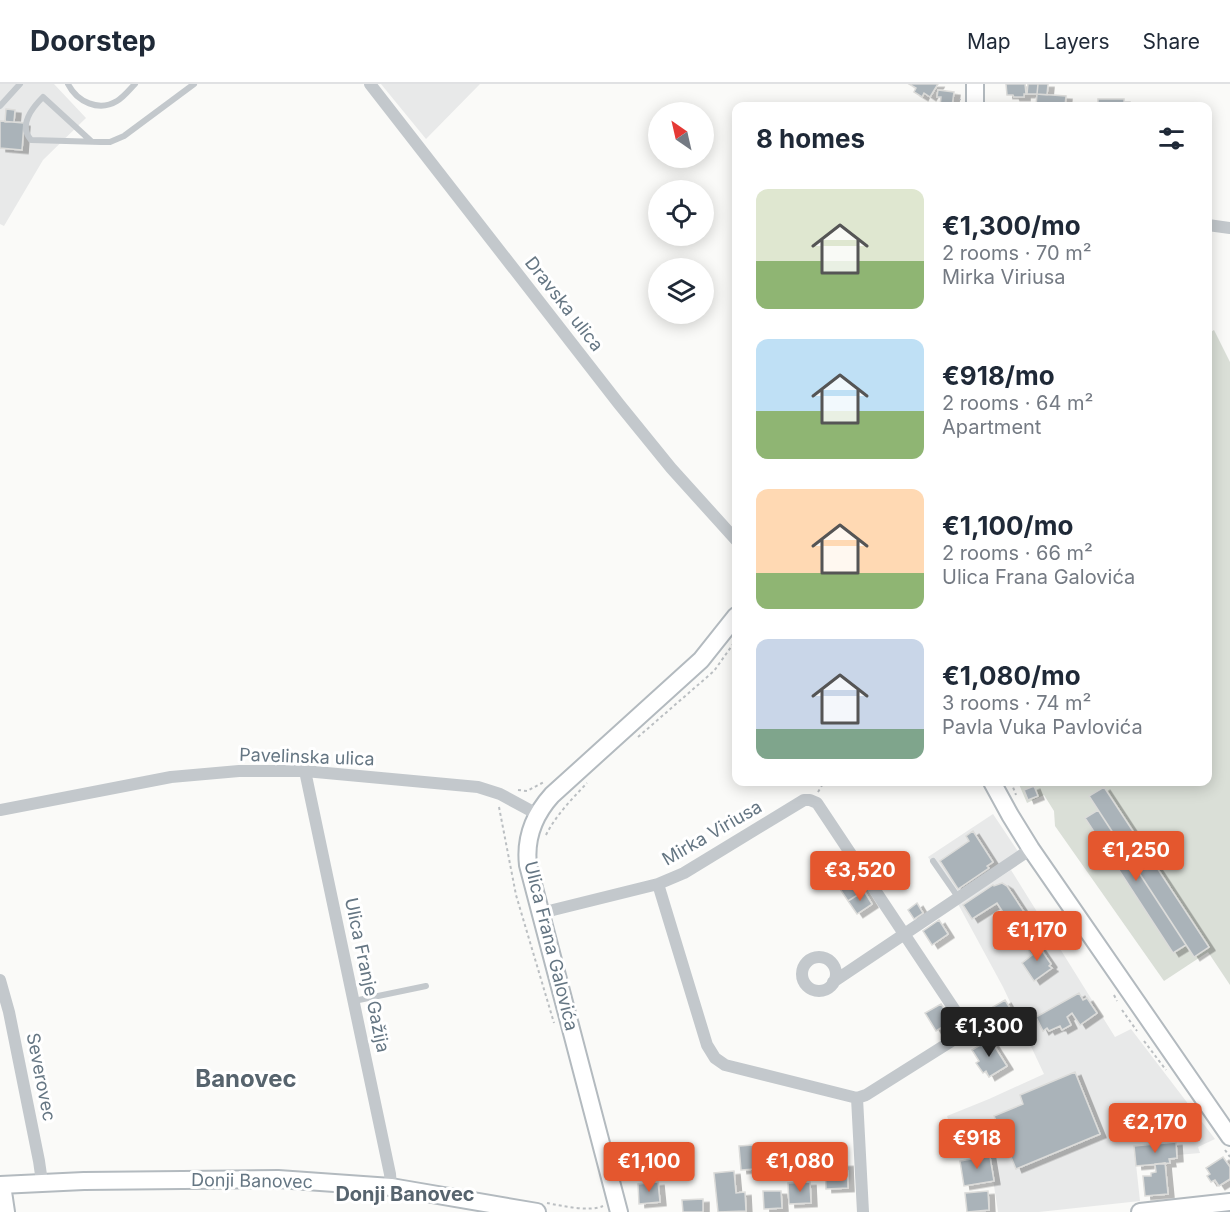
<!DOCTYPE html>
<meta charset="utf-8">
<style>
:root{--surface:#fff;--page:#f6f6f7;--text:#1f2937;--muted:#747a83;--line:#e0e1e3;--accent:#e4572e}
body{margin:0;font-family:Inter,sans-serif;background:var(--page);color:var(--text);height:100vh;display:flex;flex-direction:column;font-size:22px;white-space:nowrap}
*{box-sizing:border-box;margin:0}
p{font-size:20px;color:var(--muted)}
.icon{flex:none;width:33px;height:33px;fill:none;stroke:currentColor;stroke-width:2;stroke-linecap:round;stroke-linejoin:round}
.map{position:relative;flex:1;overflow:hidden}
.sheet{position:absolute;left:732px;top:18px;width:480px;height:684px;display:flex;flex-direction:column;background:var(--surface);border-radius:12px;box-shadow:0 3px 15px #0003}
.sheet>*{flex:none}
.needle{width:39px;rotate:326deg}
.buttons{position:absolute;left:648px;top:18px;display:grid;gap:12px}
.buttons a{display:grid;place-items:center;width:66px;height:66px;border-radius:50%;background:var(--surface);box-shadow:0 3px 15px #0003;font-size:30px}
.price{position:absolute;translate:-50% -51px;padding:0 14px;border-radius:6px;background:var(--accent);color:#fff;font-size:20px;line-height:39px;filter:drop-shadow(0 2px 3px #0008)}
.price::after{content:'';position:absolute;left:50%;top:36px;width:18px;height:14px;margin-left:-9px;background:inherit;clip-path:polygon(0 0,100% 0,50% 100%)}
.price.on{background:#222;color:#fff}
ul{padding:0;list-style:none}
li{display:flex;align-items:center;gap:18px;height:150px;padding:0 24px}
li span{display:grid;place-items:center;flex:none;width:168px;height:120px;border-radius:12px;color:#555}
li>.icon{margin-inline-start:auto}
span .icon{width:72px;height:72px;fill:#fffc;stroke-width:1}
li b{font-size:26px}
h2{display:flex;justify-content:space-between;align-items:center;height:72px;padding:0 24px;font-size:26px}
header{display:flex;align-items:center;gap:36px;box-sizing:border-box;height:84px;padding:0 30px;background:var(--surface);border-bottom:2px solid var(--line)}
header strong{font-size:28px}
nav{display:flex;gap:33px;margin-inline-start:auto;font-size:21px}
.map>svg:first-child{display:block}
.built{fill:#e8e9e9}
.green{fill:#dadfd7}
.building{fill:#aab3b9;stroke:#dcdcda;stroke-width:1.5;filter:url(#shadow)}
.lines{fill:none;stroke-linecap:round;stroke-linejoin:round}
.secondary-casing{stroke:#b3babf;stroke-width:20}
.path{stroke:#bbbfc2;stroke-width:2;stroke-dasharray:3 3;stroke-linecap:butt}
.lane{stroke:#c3c8cc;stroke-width:6}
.street{stroke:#c3c8cc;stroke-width:12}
.secondary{stroke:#fff;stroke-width:16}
.labels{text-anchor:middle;stroke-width:6;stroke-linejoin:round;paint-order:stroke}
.street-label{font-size:18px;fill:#657683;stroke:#fff}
.neighbourhood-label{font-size:20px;font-weight:bold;fill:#57646e;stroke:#fff}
.district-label{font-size:24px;font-weight:bold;fill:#57646e;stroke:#fff}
</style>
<header>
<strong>Doorstep</strong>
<nav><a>Map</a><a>Layers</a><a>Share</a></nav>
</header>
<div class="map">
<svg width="1230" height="1128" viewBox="0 0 1230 1128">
<defs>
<filter id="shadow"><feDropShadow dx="6" dy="3.5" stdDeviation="0" flood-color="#0004"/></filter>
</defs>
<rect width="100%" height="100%" fill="#fafaf8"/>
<path class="built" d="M0 0H54L86 34 43 76 4 142 0 140Z
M381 0H480L426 55Z
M993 730 1019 769 954 812 928 773Z
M1011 786 1115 953 1131 945 1215 1055 1198 1063 1200 1069 1177 1071 1175 1058 1134 1062 1140 1117 1039 1128H998L987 1056 984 1055 980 1039 952 1049 947 1032 989 1015 1044 990 1003 903 958 820Z"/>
<path class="green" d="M1214 246 1230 278V901L1208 868 1164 897 1055 742 1054 727 1044 711 1027 719 1018 698H1208V250Z"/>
<path class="building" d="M909 0H938L930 13 924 9 922 13 914 8 916 4Z
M1006 0H1025L1026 10H1024V13H1014L1013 11H1007Z
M1028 0H1038L1037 10H1027Z
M1038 0H1048L1047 11 1037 10Z
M938 6 954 8 952 22H940L941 13H937Z
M1037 10 1066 12 1065 22H1036Z
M1098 15H1124V22H1098Z
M6 25 15 26 14 38H5Z
M0 37 24 39 22 66 0 64Z
M1034 702 1038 712 1028 716 1024 706Z
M1104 703 1209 863 1194 873 1089 712Z
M1098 726 1186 861 1173 869 1085 734Z
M973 747 993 778 987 782 989 784 958 805 940 777 969 757 966 752Z
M854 791 864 807 848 817 838 802Z
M1002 799 1007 802 1034 843 1019 853 997 819 972 835 963 821 993 801 994 802Z
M864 807 872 820 857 830 848 817Z
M917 819 923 829 914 835 908 826Z
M939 836 948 850 932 861 923 847Z
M1036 858 1051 880 1049 882 1052 884 1034 897 1022 879 1032 871 1027 864Z
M1079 909 1083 916 1087 914 1097 929 1080 941 1072 929 1067 933 1071 941 1062 946 1060 942 1049 947 1047 944 1043 947 1036 933Z
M1005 916 1014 931 996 943 986 927Z
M941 920 952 937 936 947 925 929Z
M990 955 1007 982 989 993 986 987 983 989 976 979 979 977 972 966Z
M1075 988 1100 1050 1016 1085 994 1032 1023 1020 1020 1011Z
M1176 1058 1177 1074 1169 1075 1170 1079 1136 1082 1134 1062Z
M753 1061 755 1085 741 1086 739 1062Z
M989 1067 994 1097 964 1102 960 1077 978 1074 977 1069Z
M1223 1073 1230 1083V1095L1219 1102 1215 1096 1211 1098 1207 1092 1210 1090 1206 1084Z
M847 1079 848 1104 826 1105 825 1080Z
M1165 1079 1168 1110 1145 1112 1143 1092H1151V1089L1156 1088 1155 1080Z
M734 1087 736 1109 745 1108 746 1127 718 1128 714 1089Z
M658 1098 660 1118 639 1120 638 1100Z
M810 1098 811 1119 789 1120 788 1099Z
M763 1107H781L782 1124 764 1125Z
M988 1107 989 1126 967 1128 965 1109Z
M703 1115V1128H683L682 1116Z"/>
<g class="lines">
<g class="secondary-casing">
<path id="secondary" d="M975 22V0
M992 698 1010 731 1031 765 1230 1053
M0 1101 84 1097 278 1095 391 1103 537 1128
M2 1101 6 1128
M619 1128 528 781C525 755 534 731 552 711L701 576 736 532
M1140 1128 1230 1118"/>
</g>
<path class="path" d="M959 22 960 15
M638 653 714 587 736 556
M1011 698 1016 711
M518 706 527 707 544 698
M818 708 824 698
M499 723 516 811 554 939
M546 751C556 731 572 715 587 699
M1114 911 1117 917
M1122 926 1137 947
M1144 957 1166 986
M1225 1066 1230 1073
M547 1119C562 1122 590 1128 603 1122"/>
<path class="lane" d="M68 0C77 18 99 28 117 17 124 13 129 6 135 0
M0 22 20 0
M91 57 43 13C32 24 18 41 31 56L101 58H110L124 52 194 0
M933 777 958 813
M354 917 426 902"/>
<path class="street" d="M370 0 619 320 671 384 736 456
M1208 141 1230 144
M305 687 390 1090 391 1103
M0 726 171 693 239 687H305L478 703 500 710 537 730
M658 800 707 961 715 974 725 981 857 1014
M541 831 553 826 658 800 684 789 804 716H810L817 719 964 940V946L958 953 866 1011 857 1014
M802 890a17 17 0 1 1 34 0a17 17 0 1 1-34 0Z
M0 896 9 928 39 1077 42 1098
M833 898 1031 765
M857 1014 863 1128"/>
<use href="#secondary" class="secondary"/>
</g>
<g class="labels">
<g class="street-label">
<text transform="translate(564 220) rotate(52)" y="6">Dravska ulica</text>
<text transform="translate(307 673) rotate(2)" y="6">Pavelinska ulica</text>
<text transform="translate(712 749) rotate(-30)" y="6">Mirka Viriusa</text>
<text transform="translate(551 862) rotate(76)" y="6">Ulica Frana Galovića</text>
<text transform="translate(367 891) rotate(78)" y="6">Ulica Franje Gažija</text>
<text transform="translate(41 993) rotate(79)" y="6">Severovec</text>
<text transform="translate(252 1097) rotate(1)" y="6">Donji Banovec</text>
</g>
<g class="neighbourhood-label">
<text x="405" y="1117">Donji Banovec</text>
</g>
<g class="district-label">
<text x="246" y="1003">Banovec</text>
</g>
</g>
</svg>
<div class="buttons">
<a><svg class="needle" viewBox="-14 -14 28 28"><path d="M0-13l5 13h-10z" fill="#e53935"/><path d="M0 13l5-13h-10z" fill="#747a83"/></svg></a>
<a><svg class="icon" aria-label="locate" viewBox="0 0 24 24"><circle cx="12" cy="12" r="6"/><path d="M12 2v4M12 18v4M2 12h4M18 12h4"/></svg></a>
<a><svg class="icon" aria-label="layers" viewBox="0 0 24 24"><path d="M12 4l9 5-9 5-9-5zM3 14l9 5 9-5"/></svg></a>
</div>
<b class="price" style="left:1136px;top:798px">€1,250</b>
<b class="price" style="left:860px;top:818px">€3,520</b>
<b class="price" style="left:1037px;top:878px">€1,170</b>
<b class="price on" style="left:989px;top:974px">€1,300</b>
<b class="price" style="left:1155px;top:1070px">€2,170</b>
<b class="price" style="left:977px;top:1086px">€918</b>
<b class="price" style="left:649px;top:1109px">€1,100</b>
<b class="price" style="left:800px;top:1109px">€1,080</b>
<section class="sheet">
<h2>8 homes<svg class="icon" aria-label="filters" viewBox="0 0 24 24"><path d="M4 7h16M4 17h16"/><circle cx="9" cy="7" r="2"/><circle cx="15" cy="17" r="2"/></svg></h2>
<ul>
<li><span style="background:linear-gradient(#dfe7d0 60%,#8fb573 0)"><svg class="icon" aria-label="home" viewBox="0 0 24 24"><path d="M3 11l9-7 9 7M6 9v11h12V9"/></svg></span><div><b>€1,300/mo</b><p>2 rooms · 70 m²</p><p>Mirka Viriusa</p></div></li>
<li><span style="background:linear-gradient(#bfe0f5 60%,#8fb573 0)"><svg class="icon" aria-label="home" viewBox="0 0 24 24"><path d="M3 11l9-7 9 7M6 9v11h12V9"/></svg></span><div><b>€918/mo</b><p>2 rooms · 64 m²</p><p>Apartment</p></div></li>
<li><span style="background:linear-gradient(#ffd9b3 70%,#8fb573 0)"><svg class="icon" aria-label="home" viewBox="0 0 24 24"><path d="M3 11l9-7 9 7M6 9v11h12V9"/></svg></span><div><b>€1,100/mo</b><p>2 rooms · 66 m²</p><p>Ulica Frana Galovića</p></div></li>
<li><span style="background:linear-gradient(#c9d6e8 75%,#7fa58c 0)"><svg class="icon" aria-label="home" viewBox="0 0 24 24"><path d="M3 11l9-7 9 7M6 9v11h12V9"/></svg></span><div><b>€1,080/mo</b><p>3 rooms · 74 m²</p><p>Pavla Vuka Pavlovića</p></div></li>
</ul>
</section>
</div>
